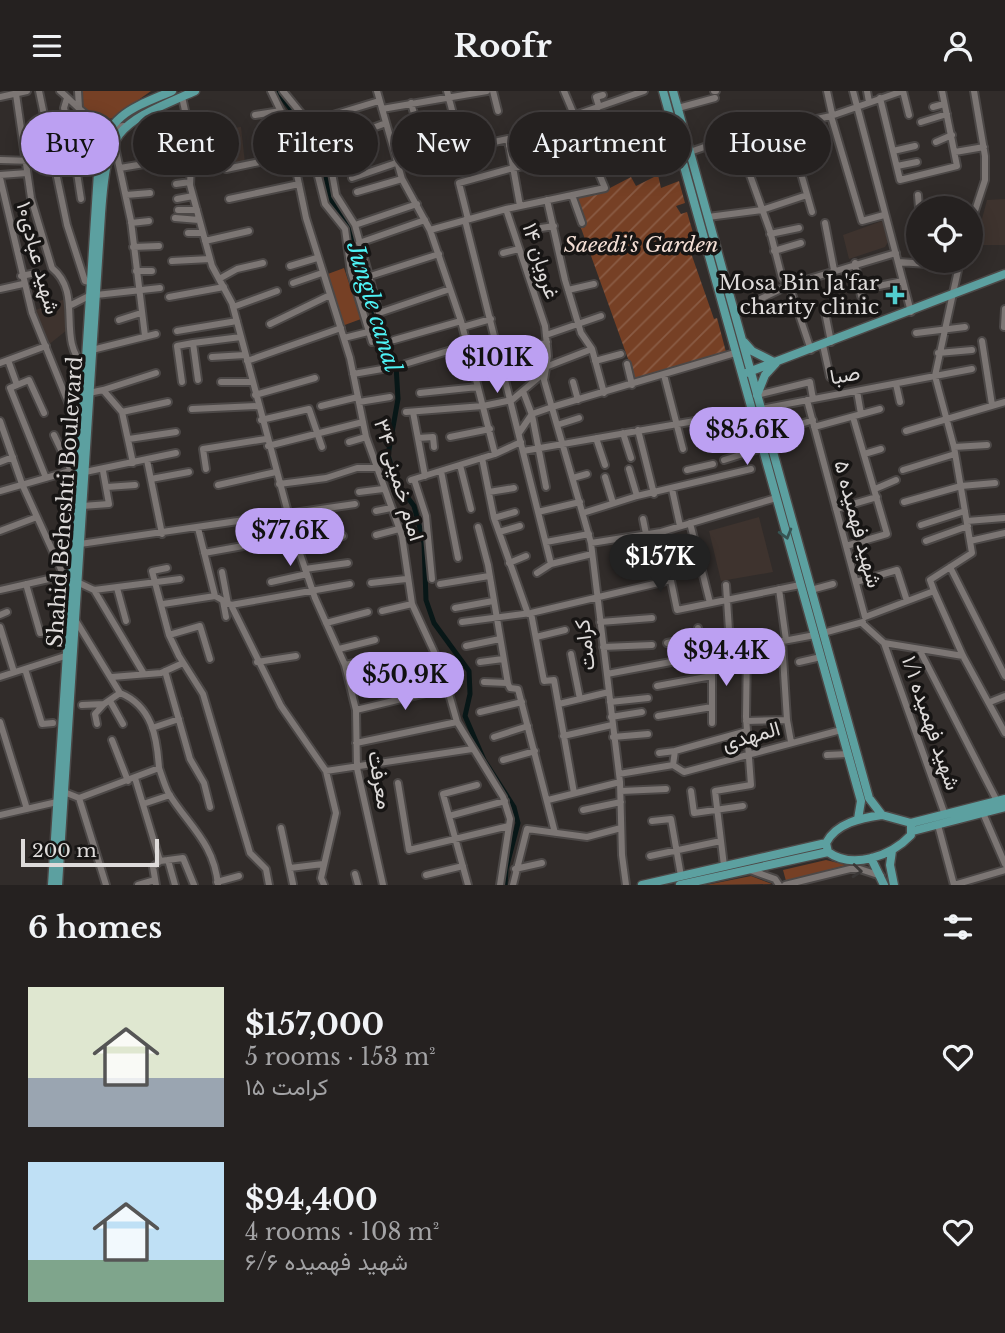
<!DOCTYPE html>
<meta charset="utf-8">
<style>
:root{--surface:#252120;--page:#2d2929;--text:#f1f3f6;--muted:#a3a3a5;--line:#423e3e;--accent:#bca0f2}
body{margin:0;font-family:"Libre Baskerville",Vazirmatn,serif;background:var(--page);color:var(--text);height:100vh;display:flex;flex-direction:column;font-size:26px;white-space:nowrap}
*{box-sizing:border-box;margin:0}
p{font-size:23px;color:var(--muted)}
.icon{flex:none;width:38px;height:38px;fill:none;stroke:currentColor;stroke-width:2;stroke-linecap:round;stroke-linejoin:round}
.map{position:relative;height:794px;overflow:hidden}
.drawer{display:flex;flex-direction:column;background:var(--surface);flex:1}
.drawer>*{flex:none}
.banner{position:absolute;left:21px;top:21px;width:964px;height:63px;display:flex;gap:14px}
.controls{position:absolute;left:906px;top:105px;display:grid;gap:14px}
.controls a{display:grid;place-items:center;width:77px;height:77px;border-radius:50%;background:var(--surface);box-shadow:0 4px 18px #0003,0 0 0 2px var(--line);font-size:35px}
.scale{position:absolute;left:21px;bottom:18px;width:138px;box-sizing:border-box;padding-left:7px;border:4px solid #dedbda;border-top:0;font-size:19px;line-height:24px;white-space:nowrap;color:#dedbda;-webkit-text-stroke:5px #171514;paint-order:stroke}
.price{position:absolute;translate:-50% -60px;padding:0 16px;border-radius:24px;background:var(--accent);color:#111;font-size:23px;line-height:46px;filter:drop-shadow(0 2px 4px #0008)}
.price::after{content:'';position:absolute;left:50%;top:42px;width:21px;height:16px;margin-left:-10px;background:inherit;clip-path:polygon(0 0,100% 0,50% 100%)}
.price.selected{background:#222;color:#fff}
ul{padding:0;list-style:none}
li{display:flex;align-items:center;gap:21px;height:175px;padding:0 28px}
li span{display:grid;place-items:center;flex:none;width:196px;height:140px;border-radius:0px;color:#555}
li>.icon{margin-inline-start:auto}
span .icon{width:84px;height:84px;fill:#fffc;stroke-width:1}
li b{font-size:30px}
h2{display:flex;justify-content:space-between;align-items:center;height:84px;padding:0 28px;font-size:30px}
.pill{padding:0 24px;border-radius:32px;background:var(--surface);box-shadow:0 4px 18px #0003,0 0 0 2px var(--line);font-size:24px;line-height:63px}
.pill.selected{background:var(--accent);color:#111}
header{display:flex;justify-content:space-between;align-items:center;height:91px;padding:0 28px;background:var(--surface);font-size:32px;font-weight:800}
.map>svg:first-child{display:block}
.built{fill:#3e332e}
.green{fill:#764025}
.garden{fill:url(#garden-furrows)}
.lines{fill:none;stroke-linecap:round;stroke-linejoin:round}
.canal{stroke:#081717;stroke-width:5}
.minor-casing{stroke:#4c4847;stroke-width:10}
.major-casing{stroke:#4c4847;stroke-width:11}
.minor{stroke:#7c7674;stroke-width:6}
.major{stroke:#5ca0a0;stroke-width:8}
.oneway{stroke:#365453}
.oneway2{stroke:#3a3736}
.poi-dot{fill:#52cdcf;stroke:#171514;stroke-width:2.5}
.labels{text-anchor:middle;stroke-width:7;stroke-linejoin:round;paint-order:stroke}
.park-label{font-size:21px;font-style:italic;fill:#f3ded4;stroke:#171514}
.street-label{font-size:21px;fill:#dedbda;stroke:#171514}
.poi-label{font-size:21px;fill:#dedbda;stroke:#171514;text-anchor:end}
.water-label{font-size:23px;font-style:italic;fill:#4ef3f6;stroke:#171514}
</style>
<header><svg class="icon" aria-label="menu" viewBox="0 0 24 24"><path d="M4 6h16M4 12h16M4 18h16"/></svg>Roofr<svg class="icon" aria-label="person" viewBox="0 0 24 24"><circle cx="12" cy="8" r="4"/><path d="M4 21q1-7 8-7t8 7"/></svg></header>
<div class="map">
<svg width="1005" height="794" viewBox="0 0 1005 794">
<defs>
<pattern id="garden-furrows" width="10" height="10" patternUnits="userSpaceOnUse" patternTransform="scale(1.75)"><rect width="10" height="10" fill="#764025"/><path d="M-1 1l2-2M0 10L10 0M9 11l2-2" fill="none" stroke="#895b44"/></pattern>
</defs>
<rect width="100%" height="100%" fill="#312c2a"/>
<path class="built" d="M241 36 245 72 228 75 226 58 212 59 210 39Z
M1005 108V154H975L987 109Z
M882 130 888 151 885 156 849 168 843 144Z
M65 208 67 239 47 255 33 220Z
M759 426 773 481 721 490 709 440Z"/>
<path class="green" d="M81 0H151L113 27 102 30 83 16Z
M344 177 361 228 342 235 325 184Z
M826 769 847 774 786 790 783 779Z
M751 785 772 793 706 794Z"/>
<path class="garden" d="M658 84 661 97 679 90 685 112 676 115 681 123 687 121 698 159 691 162 714 228 717 227 726 261 636 290 581 137 585 136 576 108 610 97 631 86 636 95Z"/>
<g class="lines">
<path class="canal" d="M277 0 315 50 324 70 329 106 350 139 363 195 396 274 398 308 388 364 396 391 414 415 424 452 426 509 434 532 469 580 470 603 465 625 484 669 514 716 518 732 506 778 505 794"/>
<g class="minor-casing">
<path id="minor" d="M39 0 67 134 85 190 90 191
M60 0C78 15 96 41 124 35
M78 0 79 17
M271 0 286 31 306 127 350 267 366 346 402 445 412 513 442 578 457 631 503 706 510 728 500 794
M283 0 327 54 336 104 355 134 379 222 450 198
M377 0 402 88 430 139 461 230 495 363
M447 0 462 57
M493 0 498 20
M714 0H716
M827 0 832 23
M853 0 911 221
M867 0 869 11
M16 3 31 107 52 177C84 203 56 248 84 275
M0 6 27 0
M182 6 192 51 190 94 212 175 232 212 295 448 315 507 345 574 356 619 357 677 383 794
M67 7 64 17 78 69
M880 7 900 89 957 75 942 0
M411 12 427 68
M599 16 596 6 603 4
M933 16 944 13
M678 17 715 7
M382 18 487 0
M255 24 281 20
M333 24 379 10
M831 25 862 130 884 124
M92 29 100 44 101 53
M921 31 947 23
M287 33 314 69 325 113 345 138 351 181 372 251
M788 37 812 121
M736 45 770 140 782 187 789 194 811 259
M114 51 131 130 145 245
M936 51 952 44
M170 53 192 51
M327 54 386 32
M509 55 575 24 644 0
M624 55 631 74
M893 60 915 55
M447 61 508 48 520 115
M690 61 736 45 831 25 903 0 909 24
M955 61 984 56
M0 69 65 71 99 66
M75 69 81 108
M897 75 917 71
M120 77 144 73
M226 78 293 64
M191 80 206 78
M0 84 27 82
M0 87 32 222 74 326 80 328
M352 87 396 72
M176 93 190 91
M357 101 402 88
M126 104 150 102
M572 104 582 132
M918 104 919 117
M177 108 193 105
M229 108 299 93
M547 109 565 189 581 242 592 258 604 302
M946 117V112
M506 118 545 235 548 265 544 289 591 452 620 691 622 764 626 794
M178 119H197
M708 126 762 119 807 104
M175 127 199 129
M468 128 459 92 513 77 676 45
M465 129 551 473
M131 132 149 130
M825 132 834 179
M971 132 985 89V65L974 0
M355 134 417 113
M541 137 554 135
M430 139 506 118 605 97 564 0
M188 142H203
M770 143 799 137
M205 150 249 140
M359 152 425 129
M133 156 159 155
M774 160 801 152
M503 162 519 158
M172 170 210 168
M898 171 959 175
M855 172 861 205
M290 175 317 167
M136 180H152
M21 185 36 182
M367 186 439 163
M219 188 237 178 263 172
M293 192 322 182
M874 196 903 190
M0 198 23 193
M568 199 594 193
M96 204 160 197
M169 206 224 196
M71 214 89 205
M233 216 277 200
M734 221 789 194 896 162
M825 221 831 251
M119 229 141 222
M270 233 330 204
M463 236 491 228
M1004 236 1005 218
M177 240 237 230
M916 242 965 236
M546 244 601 225
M344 247 368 241
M394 249 461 230
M982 250 992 314
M823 254 830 286
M533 257 547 251
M92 259 156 243
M938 262 972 259
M212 266 245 264
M8 269 17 294 10 297 46 387
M247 270 341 237
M595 270 621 263
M0 272 46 255
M405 273 468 254
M627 273 632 294
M548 275 592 258
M353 283 388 277
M664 284 683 358
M198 289 193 252 241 246
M182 291 177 255 193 252
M221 291H252
M573 291 578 309
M896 293 900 311
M17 294 29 289 44 322
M103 299 156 282
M523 300 532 324 546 396
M857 300 861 323
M89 302 103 299 122 321 133 372
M420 302 478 296
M255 304 315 287
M757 304 810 291 813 308
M807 309 865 526
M359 311 390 306
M321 315 358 306
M192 318 258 315
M761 318 972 278
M122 321 168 311
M406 321 483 315 512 309 545 281
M413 321 425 385
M261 329 309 318 322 356
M0 330 22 393 69 496
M557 334 579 327
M814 336 880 318
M638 339 654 403
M906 340 1005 311
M519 342 532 323 552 316 735 262
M623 342 631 367
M54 344 71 380
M768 344 813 329
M450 346 490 338
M418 347 433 346 434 356
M596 347 605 374
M129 348 176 341
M349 351 366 346
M268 355 363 331
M954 356 987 354
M523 360 752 320
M864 363 881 358
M482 367 494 427 528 523
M147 369 162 443
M724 369 762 357
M0 371 13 366
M460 374 471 418
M206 378 203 358 266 348
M629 378 637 405
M687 379 713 373
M903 379 955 363
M441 380 458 467
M85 381 176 362
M605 386 613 412
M573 387 587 383
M151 388 189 381
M414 388 426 425 432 488
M411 389 495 363 521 351
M279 393 326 387 357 377H377
M218 394 276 381
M107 396 135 394
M672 398 680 435
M875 398 896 389
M0 400 77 378
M359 401 383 398
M489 401 514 397
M904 411 961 395 995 392
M82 415 109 413 103 380
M836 418 877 406
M376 420 391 417
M538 421 580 411
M583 422 637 405 751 378
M494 427 515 421
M643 428 646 443
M967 430 1004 427
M690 432 710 512
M921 434 965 420
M478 436 488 474 508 593 510 597 518 598 555 742
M198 437 215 505
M0 440 37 426
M499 441 520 435
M661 441 677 519 800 494
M376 444 399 438
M623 448 626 464
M926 450 968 435
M970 450 1005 442
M546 451 589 443
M296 452 343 445
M591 452 661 441 776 407
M80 453 355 413
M846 455 887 443 853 326
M204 462 243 455
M509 472 526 465
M950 476 1005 585
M167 477 152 480 169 544 179 565 203 603 250 762 266 778 269 794
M305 478 348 472
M222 481 228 513
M537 482 551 473 592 463
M77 491 94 499 180 488
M271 491 307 483
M856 491 897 479 907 510
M371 492 406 488
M26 493 40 542 67 536
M440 493 489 485
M726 494 729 539
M117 497 126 530
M779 498 786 549
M0 499 62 485
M94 499 144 583
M811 499 833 493
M934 500 930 489 972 462 954 356 935 285 960 170
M223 510 226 526
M163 513 215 505 231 514
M231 514 281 615 326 680 336 722 321 787 324 794
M231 514 350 493
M455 517 493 510
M382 520 412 513
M531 522 544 590 554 589 574 702
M0 524 7 521
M865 526 934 500 963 565 1005 642
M76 530 120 602C152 615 157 646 159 677
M462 531 531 522 671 489
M600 531 652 527
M326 532 368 521
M863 533 884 552 945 724
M0 536 14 581
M698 537 702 565
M823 542 863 531
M169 544 200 535 210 568
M536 546 565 539
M667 552 699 546
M884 552 963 565
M466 555 500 548
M603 556 652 554
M741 557V544
M339 558 375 549
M919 558 997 710
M571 563 580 608
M257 571 296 565
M480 571 503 568
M799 571 821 566
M345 574 373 568
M25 578 42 633 53 632
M400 579 438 570
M165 580 190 668 204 692 210 716
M607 583 815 544
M0 586 65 565
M112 586 161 582 183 572
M484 591 507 592
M657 595 712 585
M110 610 123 633
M610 611 648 607
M990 611 1005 605
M559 613 609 601
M82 614 104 613 120 602
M356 619 447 597
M480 621 522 611
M658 625 712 616
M611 626 642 621
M787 629 791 651
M746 630 787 629 782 550
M0 631 27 718
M712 632V563
M97 633 95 623 104 613
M152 637 179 628
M563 645 612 634
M494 646 528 635
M613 646 648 643
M112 649 128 690
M356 652 457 631
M659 662 675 660
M827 664 848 663
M503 669 535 660
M673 674 684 681 841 639
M673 674 675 660 747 640
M326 680 472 658
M619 683 673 674
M135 687 160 770 153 776 156 794
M398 692 409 759 509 735
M621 700 666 698
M691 700 694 722 743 715
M64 701 79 707 106 794
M79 707 159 677C162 685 165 696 169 703 189 735 214 752 218 794
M548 709 620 691
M143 713 170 704
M583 719 621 711
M983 722 1005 773
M0 724 57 711
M449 725 505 710
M652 730 671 728 681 785
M938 734 954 794
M281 737 293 793
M650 765 721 750
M168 769 175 794
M160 770 183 767 194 794
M724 775 715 700 751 694 746 626 747 556
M290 777 323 773
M515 778 542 772
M750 779 775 788 779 794
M355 783 358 794
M426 784 463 775
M217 791 239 785
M138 794 155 789
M468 794 443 703 477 694
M513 794 527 738 587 746 621 737
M785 794 850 778H860L881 785
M954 794 1005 779"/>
</g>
<g class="major-casing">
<path id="major" d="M663 0 861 710 858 728
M673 0 869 707 882 724
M744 251 752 260 776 272 765 284 757 304
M746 282 1005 183
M882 724 911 732V744C891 765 853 779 828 761L826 752C836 732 861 727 882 724Z
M911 732 1005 708
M913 740 1005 716
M892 760 890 774 894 794
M871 767 884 794
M52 794 99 66C108 23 135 16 172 0
M58 794 101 123C107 34 118 34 195 0
M642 794 826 752
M680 794 828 761"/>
</g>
<use href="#minor" class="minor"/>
<use href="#major" class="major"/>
</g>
<defs><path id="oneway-chevron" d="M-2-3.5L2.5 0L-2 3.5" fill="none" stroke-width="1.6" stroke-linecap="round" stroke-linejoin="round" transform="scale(1.75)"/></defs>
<use class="oneway" href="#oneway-chevron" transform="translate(786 443) rotate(74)"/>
<use class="oneway2" href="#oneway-chevron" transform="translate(857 780) rotate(5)"/>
<path class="poi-dot" d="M891.5 193.5h7v7h7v7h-7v7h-7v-7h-7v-7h7z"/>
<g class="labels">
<g class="park-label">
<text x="641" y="161">Saeedi's Garden</text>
</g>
<g class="street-label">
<text transform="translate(38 167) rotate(75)" y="7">شهید عبادی۱۰</text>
<text transform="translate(541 170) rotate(72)" y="7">غرویان ۱۴</text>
<text transform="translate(845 284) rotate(-10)" y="7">صبا</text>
<text transform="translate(399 389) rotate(73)" y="7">امام خمینی ۳۴</text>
<text transform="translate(65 411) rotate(-86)" y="7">Shahid Beheshti Boulevard</text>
<text transform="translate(858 433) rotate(75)" y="7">شهید فهمیده ۵</text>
<text transform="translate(585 554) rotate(-97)" y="7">کرامت</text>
<text transform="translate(931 632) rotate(71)" y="7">شهید فهمیده ۱/۱</text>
<text transform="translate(751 645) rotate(-16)" y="7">المهدی</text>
<text transform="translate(380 689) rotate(80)" y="7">معرفت</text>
</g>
<g class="poi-label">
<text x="879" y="199">Mosa Bin Ja'far<tspan x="879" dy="24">charity clinic</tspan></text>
</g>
<g class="water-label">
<text transform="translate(374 216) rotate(73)" y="8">Jungle canal</text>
</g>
</g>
</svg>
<div class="controls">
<a><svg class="icon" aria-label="locate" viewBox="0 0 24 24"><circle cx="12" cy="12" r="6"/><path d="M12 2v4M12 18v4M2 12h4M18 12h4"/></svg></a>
</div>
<div class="scale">200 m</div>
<b class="price" style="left:497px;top:304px">$101K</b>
<b class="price" style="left:747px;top:376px">$85.6K</b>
<b class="price" style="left:290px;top:477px">$77.6K</b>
<b class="price selected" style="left:660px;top:503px">$157K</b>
<b class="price" style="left:726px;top:597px">$94.4K</b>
<b class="price" style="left:405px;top:621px">$50.9K</b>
<div class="banner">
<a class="pill selected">Buy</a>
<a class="pill">Rent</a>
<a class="pill">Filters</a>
<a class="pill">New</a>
<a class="pill">Apartment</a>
<a class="pill">House</a>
</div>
</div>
<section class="drawer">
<h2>6 homes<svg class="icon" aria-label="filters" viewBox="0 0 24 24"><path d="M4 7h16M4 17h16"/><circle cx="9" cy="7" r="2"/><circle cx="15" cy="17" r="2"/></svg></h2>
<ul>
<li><span style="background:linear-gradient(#dfe7d0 65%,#9aa5b1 0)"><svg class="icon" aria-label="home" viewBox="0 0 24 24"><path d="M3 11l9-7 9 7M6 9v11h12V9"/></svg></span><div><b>$157,000</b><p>5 rooms · 153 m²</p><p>کرامت ۱۵</p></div><svg class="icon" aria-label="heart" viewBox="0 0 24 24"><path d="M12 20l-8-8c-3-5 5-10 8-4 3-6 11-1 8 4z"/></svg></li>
<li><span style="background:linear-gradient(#bfe0f5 70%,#7fa58c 0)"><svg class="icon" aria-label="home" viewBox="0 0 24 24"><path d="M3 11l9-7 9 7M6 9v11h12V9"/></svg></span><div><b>$94,400</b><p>4 rooms · 108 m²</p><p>شهید فهمیده ۶/۶</p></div><svg class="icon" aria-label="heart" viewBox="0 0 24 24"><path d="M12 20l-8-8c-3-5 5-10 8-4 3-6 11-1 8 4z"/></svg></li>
</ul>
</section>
